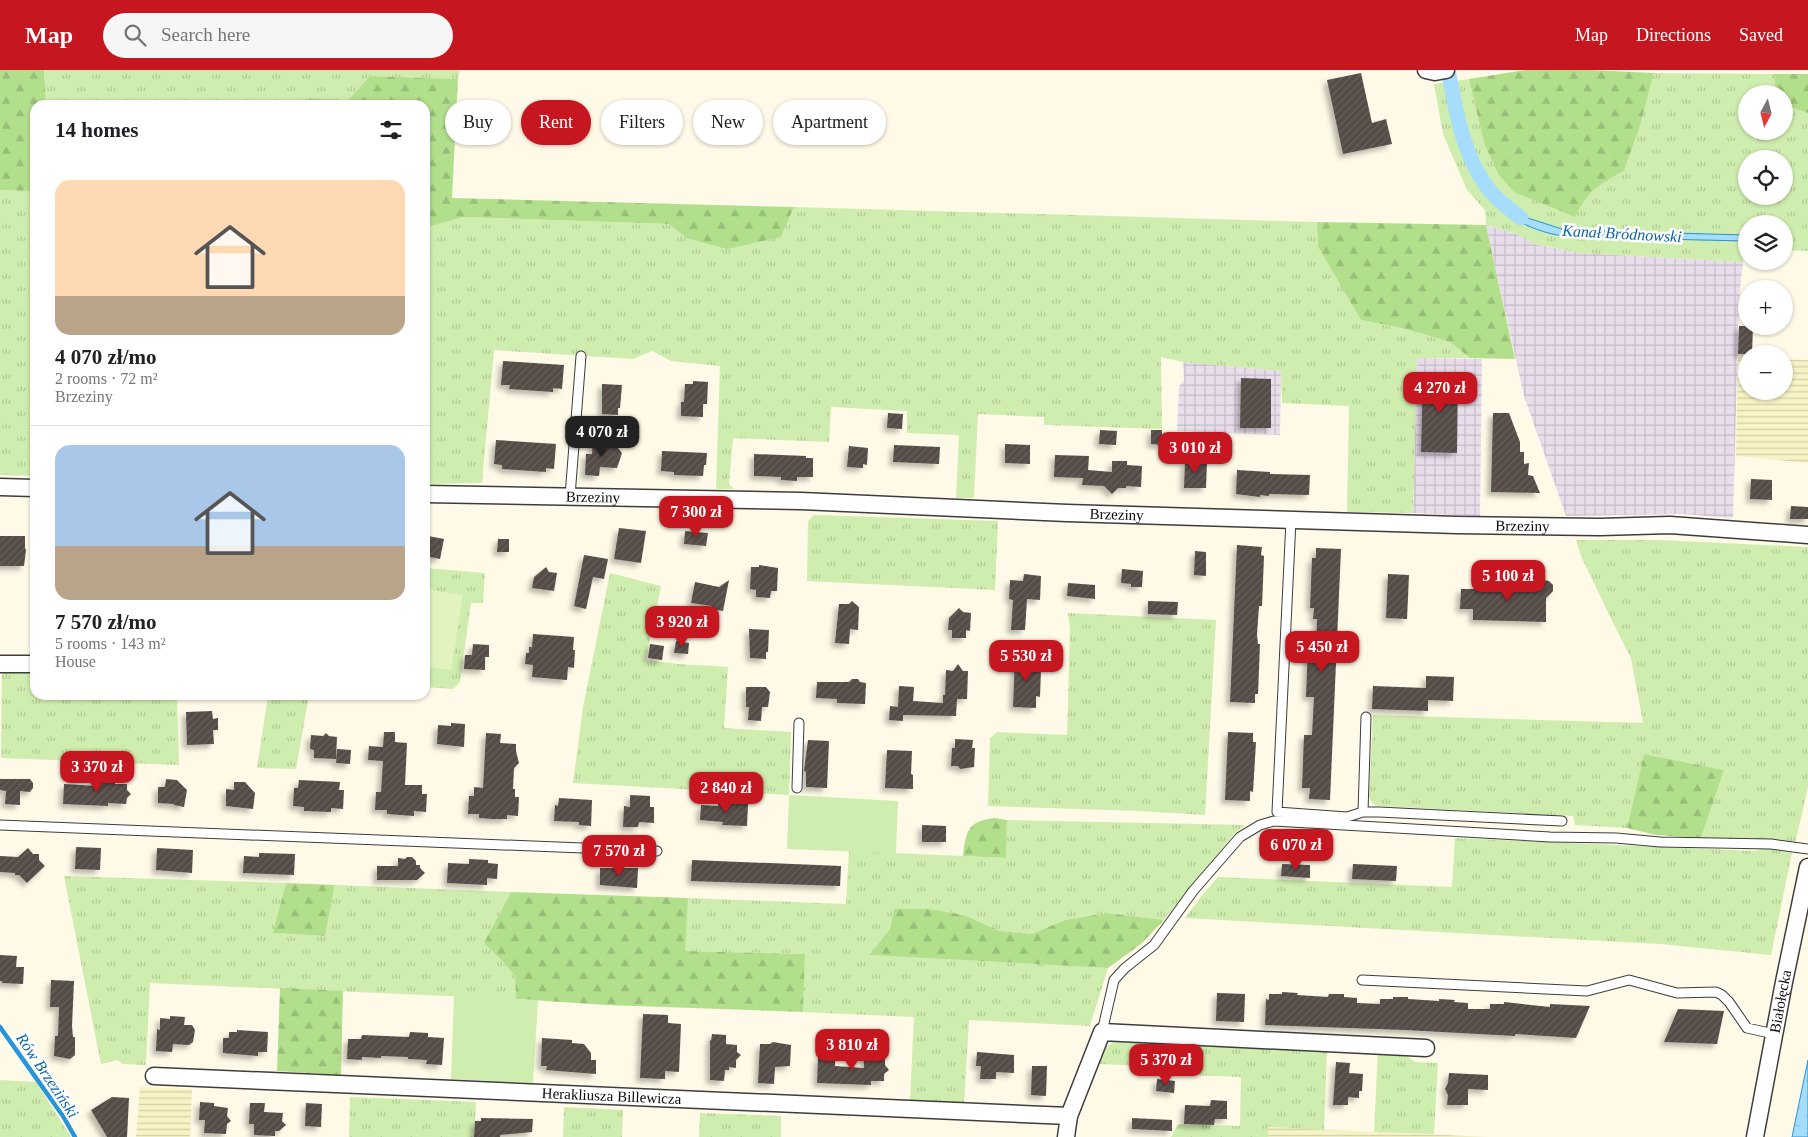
<!DOCTYPE html>
<meta charset="utf-8">
<style>
:root{--surface:#fff;--page:#f6f6f6;--text:#202124;--muted:#757577;--line:#e0e0e0;--accent:#c61721}
body{margin:0;font-family:Georgia,serif;background:var(--page);color:var(--text);height:100vh;display:flex;flex-direction:column;font-size:19px;white-space:nowrap}
*{box-sizing:border-box;margin:0}
p{font-size:16px;color:var(--muted)}
.icon{flex:none;width:28px;height:28px;fill:none;stroke:currentColor;stroke-width:2;stroke-linecap:round;stroke-linejoin:round}
.map{position:relative;flex:1;overflow:hidden}
.drawer{position:absolute;left:30px;top:30px;width:400px;height:600px;display:flex;flex-direction:column;background:var(--surface);border-radius:15px;box-shadow:0 1px 4px #0004}
.drawer>*{flex:none}
.banner{position:absolute;left:445px;top:30px;width:475px;height:45px;display:flex;gap:10px}
.needle{width:32px;rotate:187deg}
.buttons{position:absolute;left:1738px;top:15px;display:grid;gap:10px}
.buttons a{display:grid;place-items:center;width:55px;height:55px;border-radius:50%;background:var(--surface);box-shadow:0 1px 4px #0004;font-size:25px}
.price{position:absolute;translate:-50% -42px;padding:0 11px;border-radius:10px;background:var(--accent);color:#fff;font-size:16px;line-height:32px;filter:drop-shadow(0 1px 2px #0008)}
.price::after{content:'';position:absolute;left:50%;top:30px;width:15px;height:11px;margin-left:-8px;background:inherit;clip-path:polygon(0 0,100% 0,50% 100%)}
.price.selected{background:#222;color:#fff}
ul{padding:0;list-style:none}
li{display:grid;align-content:center;gap:10px;height:265px;padding:0 25px}
li+li{border-top:1px solid var(--line)}
li span{display:grid;place-items:center;height:155px;border-radius:15px;color:#555}
li>.icon{margin-inline-start:auto}
span .icon{width:90px;height:90px;fill:#fffc;stroke-width:1}
li b{font-size:21px}
h2{display:flex;justify-content:space-between;align-items:center;height:60px;padding:0 25px;font-size:21px}
.pill{padding:0 18px;border-radius:22px;background:var(--surface);box-shadow:0 1px 4px #0004;font-size:18px;line-height:45px}
.pill.selected{background:var(--accent);color:#fff}
header{display:flex;align-items:center;gap:30px;box-sizing:border-box;height:70px;padding:0 25px;background:var(--accent);color:#fff}
header strong{font-size:24px}
nav{display:flex;gap:28px;margin-inline-start:auto;font-size:18px}
.search{width:350px;height:45px;background:var(--page);display:flex;align-items:center;gap:12px;box-sizing:border-box;padding:0 18px;border-radius:28px;color:var(--muted);font-size:19px}
.map>svg:first-child{display:block}
.industrial{fill:url(#industrial-grid)}
.farmland{fill:url(#farmland-rules)}
.grass{fill:url(#grass-tufts);fill-rule:evenodd}
.forest{fill:url(#forest-firs)}
.park{fill:#cfedae}
.pitch{fill:#e2f3c0}
.water{fill:url(#water-ripples);stroke:#2694da}
.lines{fill:none;stroke-linecap:round;stroke-linejoin:round}
.stream{stroke:#2694da;stroke-width:4.5}
.canal{stroke:#a6ddfc;stroke-width:15}
.building{fill:url(#building-hatch);filter:url(#shadow)}
.service-casing{stroke:#3d3d3d;stroke-width:11}
.minor-casing{stroke:#3d3d3d;stroke-width:19}
.service{stroke:#fff;stroke-width:9}
.minor{stroke:#fff;stroke-width:16}
.labels{text-anchor:middle;stroke-width:5;stroke-linejoin:round;paint-order:stroke}
.street-label{font-size:15px;fill:#0a0a0a;stroke:#fff}
.water-label{font-size:16px;font-style:italic;fill:#0a63a6;stroke:#fff}
</style>
<header>
<strong>Map</strong>
<div class="search"><svg class="icon" aria-label="search" viewBox="0 0 24 24"><circle cx="10" cy="10" r="6"/><path d="M15 15l6 6"/></svg>Search here</div>
<nav><a>Map</a><a>Directions</a><a>Saved</a></nav>
</header>
<div class="map">
<svg width="1808" height="1067" viewBox="0 0 1808 1067">
<defs>
<pattern id="industrial-grid" width="8" height="8" patternUnits="userSpaceOnUse" patternTransform="scale(1.25)"><rect width="8" height="8" fill="#e9ddeb"/><path d="M0 4h8M4 0v8" fill="none" stroke="#c6bcc8"/></pattern>
<pattern id="farmland-rules" width="6" height="5" patternUnits="userSpaceOnUse" patternTransform="scale(1.25)"><rect width="6" height="5" fill="#f7f3c5"/><path d="M0 2.5h6" fill="none" stroke="#d2cfa8"/></pattern>
<pattern id="grass-tufts" width="24" height="20" patternUnits="userSpaceOnUse" patternTransform="scale(1.25)"><rect width="24" height="20" fill="#cfedae"/><path d="M3 7l-1-3M5 7V3M7 7l1-3M15 17l-1-3M17 17v-4M19 17l1-3" fill="none" stroke="#b0ca94"/></pattern>
<pattern id="forest-firs" width="22" height="20" patternUnits="userSpaceOnUse" patternTransform="scale(1.25)"><rect width="22" height="20" fill="#b2df8c"/><path d="M5 1l3.5 6h-7zM16 11l3.5 6h-7z" fill="#98be77"/></pattern>
<pattern id="water-ripples" width="26" height="14" patternUnits="userSpaceOnUse" patternTransform="scale(1.25)"><rect width="26" height="14" fill="#a6ddfc"/><path d="M2 4q2-2 4 0t4 0M15 11q2-2 4 0t4 0" fill="none" stroke="#8ebcd7"/></pattern>
<pattern id="building-hatch" width="6" height="6" patternUnits="userSpaceOnUse" patternTransform="scale(1.25)"><rect width="6" height="6" fill="#544b46"/><path d="M-1 1l2-2M0 6l6-6M5 7l2-2" fill="none" stroke="#68605c"/></pattern>
<filter id="shadow"><feDropShadow dx="-4" dy="4" stdDeviation="2.5" flood-color="#0004"/></filter>
</defs>
<rect width="100%" height="100%" fill="#fffae7"/>
<path class="industrial" d="M1486 155 1517 164 1535 174 1580 183 1743 192 1739 230 1733 448 1682 444 1566 446 1524 326Z
M1417 288 1482 289 1480 446 1413 443Z
M1183 292 1281 301 1280 365 1177 361 1179 316 1184 311Z"/>
<path class="farmland" d="M1738 287H1746V321H1784V289L1808 290V393L1736 386Z
M140 1017 192 1019 190 1067H136Z
M1268 1057 1488 1067H1268Z"/>
<path class="grass" d="M44 0H460L458 9 370 6 348 30 310 28 303 35H46Z
M1654 3 1774 4 1776 24H1746V61H1784V33L1790 37 1808 43V181L1784 180V154H1746V179H1743V192L1580 183 1535 174 1517 164 1486 155 1485 140 1467 120 1443 64 1434 14 1469 9 1484 73 1583 130 1603 112 1624 101 1640 56ZM1746 89H1784V126H1746Z
M35 103V406L0 405V120L31 121Z
M794 137 1317 152 1318 177 1361 250 1406 259 1450 272 1470 288H1417L1413 443 1347 442 1349 336 1282 333 1281 301 1183 292 1161 287 1162 359 1044 355V347L978 344 974 428H956L959 365 907 363V341L831 337 829 372 733 368 729 414 734 419H716L720 296 671 291 652 281 633 289 494 280 482 413 425 414V158L463 147 669 154 686 168 781 167Z
M814 445 998 451 995 520 807 511 808 451Z
M1576 470H1657L1808 477V718L1795 773 1701 768 1724 700 1644 684 1627 758 1575 755 1573 746 1378 736 1373 734 1369 727 1373 645 1643 653 1631 588 1616 559 1581 486Z
M425 498 485 503 483 533H471L460 612 453 619 425 617Z
M610 503 661 516 646 590 679 594 728 597 724 658 791 662 789 725 573 713 583 637Z
M1068 543 1216 550 1205 745 1140 741 988 736 990 668 997 662 1067 665 1070 559Z
M2 602H35V625H177L179 695 1 688Z
M259 625H309L296 699 257 698 268 626Z
M1007 750 1246 755 1235 763 1164 850 1107 843 1065 850 1032 864 1000 861 964 845 930 839H894L890 859 869 885 1108 898 1090 956 969 950 964 1034 910 1031 914 947 803 942 805 884 684 881 688 828 846 834 849 781 1006 788Z
M1455 768 1755 781 1767 777 1793 778 1771 885 1660 874 1185 848 1204 823 1218 807 1452 817Z
M64 806 286 813 274 863 325 866 335 815 511 822 485 873 515 906 516 929 150 913 146 995 122 994 118 990 101 994Z
M1118 969 1327 979 1324 1060 1268 1057V1067H1171L1178 1054 1240 1056 1241 1007 1167 1004 1166 997 1100 994C1100 980 1107 976 1118 969Z
M1378 981 1401 982 1415 992 1438 993 1434 1064 1374 1062Z
M0 1010 36 1012 71 1067H0Z
M350 1027 476 1032 474 1067H349Z
M564 1037 623 1040 622 1067H563Z
M700 1043 781 1046V1067H699Z"/>
<path class="forest" d="M0 0H44L46 35H35V103L31 121 0 120Z
M1525 0H1590L1654 3 1640 56 1624 101C1599 114 1587 122 1575 147L1514 122 1499 105 1484 73 1469 9Z
M1774 4H1808V43L1790 37 1784 33V24H1776Z
M370 6 458 9 452 128 794 137 781 167 728 179 686 168 669 154 463 147 425 158V35H303L310 28 348 30Z
M1317 152 1486 155 1515 289 1470 288 1450 272 1406 259 1361 250 1318 177Z
M1644 684 1724 700 1701 768 1656 765 1627 758Z
M995 748 1007 750 1006 788 963 786C966 762 967 751 995 748Z
M286 813 335 815 325 866 273 863Z
M511 822 688 828 685 881 805 884 803 942 607 935 516 929 515 906 500 889 484 873Z
M894 839H930L964 845 1000 861 1032 864 1065 850 1107 843 1164 850 1141 874 1108 898 869 885 890 859Z
M280 918 343 921 341 1005 277 1001Z"/>
<path class="park" d="M789 725 898 731 896 783 787 779Z
M454 926 538 930 533 1013 451 1009Z"/>
<path class="pitch" d="M425 519 463 525 451 600 425 596Z"/>
<path class="water" d="M1508 134 1528 148 1565 160 1746 165V171L1569 167C1545 164 1522 156 1503 140Z
M1808 990V1067H1792Z"/>
<g class="lines">
<path class="stream" d="M0 957 63 1046 75 1067"/>
<path class="canal" d="M1448 0C1456 40 1462 83 1487 117 1495 129 1510 139 1521 148"/>
</g>
<path class="building" d="M1361 3 1372 53 1386 49 1392 74 1343 84 1327 10Z
M1739 256H1753L1752 284H1738Z
M503 291 564 295 562 319 553 318V322L509 319 510 315H501Z
M1423 304 1458 305 1457 383 1421 382Z
M1241 308 1271 309V358H1240Z
M693 311 708 312 707 334H703V347L681 346V332H684L685 314H693Z
M602 314 622 315 620 338H618V345L602 344Z
M888 343 903 344 902 359 887 358Z
M1493 343H1509L1520 372V382H1524V394L1529 393 1528 405 1533 406 1540 423 1491 422Z
M1100 360 1117 361 1116 375 1099 374Z
M1151 360H1162V375L1151 374Z
M496 370 556 374 554 399 546 398V402L502 399V395L494 394Z
M593 370H607L606 375H618V378L622 383 617 398 600 397 599 406 585 405 586 384H592Z
M1005 374 1030 375V394L1005 393Z
M894 375 940 377 939 394 893 392Z
M849 376 868 378 867 395 863 394V398L847 397Z
M662 381 707 383 706 395H704L703 406 674 405V402L661 401Z
M754 384 806 386V388H813V407H797V411L781 410V407L754 406Z
M1055 385 1089 386 1088 400 1112 402V391H1127V395L1142 396 1141 417 1126 416V418H1118L1112 424 1104 416 1082 415 1083 408 1054 407Z
M1185 391H1207L1206 418H1184Z
M1237 400 1270 402V404L1310 405 1309 425 1269 424V426L1260 425V427L1236 424Z
M1751 409 1772 410V430L1750 429Z
M1791 436 1808 437V449H1790Z
M619 458 646 461 641 493 614 489Z
M685 461 708 463 706 476 684 474Z
M0 466H25V478L26 480 24 496H0Z
M428 466 444 469 440 489 425 486Z
M498 469H509V482H497Z
M1237 475 1262 477 1261 485 1264 486 1262 536H1259L1257 565 1258 574H1260L1258 624H1255V633L1230 632Z
M1316 478 1341 479 1330 730 1309 729 1310 718H1302L1304 665H1312L1314 627H1306L1308 575H1316L1317 549H1313L1314 538H1310L1312 488H1316Z
M1195 481 1206 482V506L1194 505Z
M584 485 608 489 604 509 593 507 586 539 574 536Z
M759 495 778 498 777 521H771L770 528 756 527V520L750 519 751 497H759Z
M546 497 549 502 557 503 554 521 532 518 534 507Z
M1122 499 1143 501 1142 517H1131V514L1121 513Z
M1024 504 1041 506 1040 530 1027 529 1025 560H1011L1013 530 1009 529 1010 510 1023 511Z
M1388 504 1409 505 1407 549 1386 548Z
M729 510 723 541 711 539 712 536 691 533 695 512 719 517Z
M1543 510 1549 511 1553 515V521L1546 528V552L1473 550V539H1460L1461 519H1474V516H1500V511L1521 512V517H1536Z
M1068 513 1095 515V529L1067 526Z
M852 531 859 537 858 560 850 559 849 574 835 573 839 534H849Z
M1148 531 1178 532 1177 545 1148 544Z
M959 538 963 542 971 543 970 561 966 560V568H952V560H948L949 548Z
M749 559 769 560 768 582H766V589L750 588Z
M533 564 574 567 573 580H575L574 598 568 597 567 610 532 607 533 595 525 594 526 583H529V577H532Z
M676 571 689 573 688 584 674 583Z
M473 574 489 575V587H485V600L464 599 465 585H472Z
M650 574 664 576 662 590 648 588Z
M1015 586 1038 587 1037 599H1041L1040 627 1036 626V638L1013 637Z
M958 594 963 601H968L967 629H957L956 646 903 645V651L889 650 890 636 898 637 899 616 914 617 913 631 943 633V625H945L946 600 953 601Z
M1426 606 1454 607 1453 631 1428 630V641L1372 639 1373 616 1426 618Z
M852 609H858L860 612 866 613 865 634 837 633V629L816 628 817 612H849Z
M746 617H766L770 622 768 637H762L761 651 748 650 749 637H746Z
M212 641 213 649 218 648V660H213L214 674 187 675 186 642Z
M451 653 465 654 464 677 437 674 438 655 451 656Z
M384 662H395V672L407 673 405 715H422V724H427L426 742 414 741V746L387 744V740H375L376 722H381L383 691 368 690 369 676 383 677Z
M1228 662 1253 663V672H1256L1253 722 1250 721V731L1225 730Z
M326 663 329 666 337 667 336 689 314 688V680L310 679 311 665 323 666Z
M486 663 501 664 500 673 516 674V681L519 693 514 698 513 719H515V727H519L518 746 507 745V749H493L479 748V744H468L469 726H474V717L483 718Z
M955 669 973 670 972 678H975L974 697 960 699 958 696H951L952 678H955Z
M808 670 829 671 827 718 806 717V702L804 701Z
M337 679 351 680 350 694 336 693Z
M887 680 912 681 911 704 913 705V719L885 718Z
M97 704 115 705V714H127V720L131 724 127 728 126 734 108 733V736L63 734 64 714 96 716Z
M0 709H30L33 713V718L30 722 20 721V735L5 734 6 721 0 720Z
M166 709 177 710 187 720 184 737 174 735V734L158 733V717H165Z
M299 710 340 712 339 720H344L343 739 331 738V742L304 741V737L293 736 294 718H298Z
M234 712H245L255 723 253 739 226 736V719L234 720Z
M630 725 650 726V737H654V753L639 752 638 757H623L624 736 630 737Z
M559 728 592 730 591 756 579 755V752L554 751 555 735 558 736Z
M718 733 748 734 747 756 722 755 723 752 700 750 701 735 718 736Z
M922 755 946 756V772H922Z
M76 777 101 778 100 800 75 799Z
M28 778 33 784H39V790L45 796 27 813 19 805H15V803L0 802V786L18 787Z
M157 778 193 780 192 803 156 800Z
M259 783 295 784 294 805 243 803 244 786 259 787Z
M407 787H412L416 791V795H420V798L425 803 417 810H377V796H398V788L405 789Z
M469 789 488 790V793L498 794 497 809 487 808V815L447 813 448 793 469 794Z
M692 790 841 796 840 816 691 811Z
M1282 794 1310 795V808L1281 806Z
M1353 794 1397 796 1396 811 1352 809Z
M600 798H638L637 818 600 815Z
M0 885 17 886 16 897H24L23 914 2 913V911H0Z
M51 910 74 911 72 956 73 967H75V985L70 989 54 986 55 966H58L59 937H50Z
M1282 922 1298 923 1297 925 1328 927 1329 924H1344V927L1357 928V933L1380 934V929H1393V927H1408V929L1439 931V929L1455 930 1454 932 1468 933V939H1490V934H1504V932L1550 937V934L1590 936 1576 968 1515 964V966L1405 960 1265 955 1266 929 1269 930V924H1282Z
M1217 923 1245 924 1244 952 1216 951Z
M1678 939 1724 941 1717 974 1664 972Z
M643 944 668 945V953L681 954 679 1002 665 1001V1009L640 1008Z
M170 946 185 947 184 955H192L195 960 193 972 189 975 173 974 172 982 156 981 157 959 160 960V948L170 949Z
M237 960 268 962 267 982H258V986L223 983V968H229V962H237Z
M410 962 428 963V967L444 968 442 995 426 994 427 990 408 989V987L381 986V988L362 987V990L347 989 348 969H361L362 965 409 967Z
M712 964 726 965V974L737 975V982L741 985 736 990V998L729 997V1000H725L724 1011 710 1010V970L711 971Z
M542 968 572 970V973L584 974 591 983V990H596V1004L546 1000 547 996H541Z
M773 972 791 975 790 996 775 997 774 1014 758 1013 760 974H770Z
M869 982H875L879 987H885V995L889 1000 884 1004V1011H871V1015L817 1013 818 987H835V996L864 998V986Z
M977 982 1014 985V1003L996 1002V1009H980L981 996H976Z
M1336 992 1350 993 1349 1003 1363 1004 1362 1021H1359V1028L1348 1027V1035H1333Z
M1032 996H1047L1046 1026 1031 1025Z
M1449 1003 1488 1005V1020L1468 1019V1035H1447L1448 1025 1445 1019 1448 1013Z
M1157 1009 1175 1011 1174 1023 1156 1021Z
M112 1027 129 1028 127 1067H107L91 1040Z
M1211 1030 1227 1031V1049H1215L1214 1055 1184 1054 1185 1035 1210 1036Z
M200 1032 214 1033V1036L228 1038 227 1046 231 1051 227 1054 226 1064 204 1063 205 1050H199Z
M250 1033H265L264 1042 283 1043 282 1051 286 1055 279 1061H275V1066L254 1065V1054H249Z
M306 1033 322 1034 321 1057 305 1056Z
M481 1048 533 1049 532 1062 500 1065V1067H474L475 1051H481Z
M1132 1048 1172 1050V1061L1132 1059Z"/>
<g class="lines">
<g class="service-casing">
<path id="service" d="M570 426 581 286
M1291 450 1277 742 1347 747 1363 742H1379L1562 751
M797 718 799 653
M1363 742 1366 647
M0 755 657 781
M1362 910 1587 921 1629 910 1677 923 1716 922 1722 925 1729 932 1747 958 1774 964
M1102 962 1114 910 1125 898 1154 875 1193 821 1240 767 1260 755 1274 751 1550 767 1616 768 1660 772 1771 774 1808 779"/>
</g>
<g class="minor-casing">
<g id="minor">
<path d="M1426 0 1435 2 1446 0"/>
<path d="M0 417 35 418"/>
<path id="s1" d="M425 424 801 431 1067 443 1457 455 1600 457 1670 455 1808 465"/>
<path d="M0 594H35"/>
<path id="s2" d="M154 1006 1069 1046"/>
<path d="M1066 1067 1069 1046 1102 962 1426 978"/>
<path id="s3" d="M1755 1067 1784 912 1808 797"/>
</g>
</g>
<use href="#service" class="service"/>
<use href="#minor" class="minor"/>
</g>
<g class="labels">
<g class="street-label">
<text dy="5" stroke="none"><textPath href="#s1" startOffset="168">Brzeziny</textPath></text>
<text dy="5" stroke="none"><textPath href="#s1" startOffset="692">Brzeziny</textPath></text>
<text dy="5" stroke="none"><textPath href="#s1" startOffset="1098">Brzeziny</textPath></text>
<text dy="5" stroke="none"><textPath href="#s3" startOffset="138">Białołęcka</textPath></text>
<text dy="5" stroke="none"><textPath href="#s2" startOffset="458">Herakliusza Billewicza</textPath></text>
</g>
<g class="water-label">
<text transform="translate(1622 163) rotate(3)" y="6">Kanał Bródnowski</text>
<text transform="translate(48 1005) rotate(56)" y="6">Rów Brzeziński</text>
</g>
</g>
</svg>
<div class="buttons">
<a><svg class="needle" viewBox="-14 -14 28 28"><path d="M0-13l5 13h-10z" fill="#e53935"/><path d="M0 13l5-13h-10z" fill="#757577"/></svg></a>
<a><svg class="icon" aria-label="locate" viewBox="0 0 24 24"><circle cx="12" cy="12" r="6"/><path d="M12 2v4M12 18v4M2 12h4M18 12h4"/></svg></a>
<a><svg class="icon" aria-label="layers" viewBox="0 0 24 24"><path d="M12 4l9 5-9 5-9-5zM3 14l9 5 9-5"/></svg></a>
<a>+</a>
<a>−</a>
</div>
<b class="price" style="left:1440px;top:344px">4 270 zł</b>
<b class="price selected" style="left:602px;top:388px">4 070 zł</b>
<b class="price" style="left:1195px;top:404px">3 010 zł</b>
<b class="price" style="left:696px;top:468px">7 300 zł</b>
<b class="price" style="left:1508px;top:532px">5 100 zł</b>
<b class="price" style="left:682px;top:578px">3 920 zł</b>
<b class="price" style="left:1322px;top:603px">5 450 zł</b>
<b class="price" style="left:1026px;top:612px">5 530 zł</b>
<b class="price" style="left:97px;top:723px">3 370 zł</b>
<b class="price" style="left:726px;top:744px">2 840 zł</b>
<b class="price" style="left:1296px;top:801px">6 070 zł</b>
<b class="price" style="left:619px;top:807px">7 570 zł</b>
<b class="price" style="left:852px;top:1001px">3 810 zł</b>
<b class="price" style="left:1166px;top:1016px">5 370 zł</b>
<div class="banner">
<a class="pill">Buy</a>
<a class="pill selected">Rent</a>
<a class="pill">Filters</a>
<a class="pill">New</a>
<a class="pill">Apartment</a>
</div>
<section class="drawer">
<h2>14 homes<svg class="icon" aria-label="filters" viewBox="0 0 24 24"><path d="M4 7h16M4 17h16"/><circle cx="9" cy="7" r="2"/><circle cx="15" cy="17" r="2"/></svg></h2>
<ul>
<li><span style="background:linear-gradient(#ffd9b3 75%,#b9a48a 0)"><svg class="icon" aria-label="home" viewBox="0 0 24 24"><path d="M3 11l9-7 9 7M6 9v11h12V9"/></svg></span><div><b>4 070 zł/mo</b><p>2 rooms · 72 m²</p><p>Brzeziny</p></div></li>
<li><span style="background:linear-gradient(#a9c7e8 65%,#b9a48a 0)"><svg class="icon" aria-label="home" viewBox="0 0 24 24"><path d="M3 11l9-7 9 7M6 9v11h12V9"/></svg></span><div><b>7 570 zł/mo</b><p>5 rooms · 143 m²</p><p>House</p></div></li>
</ul>
</section>
</div>
